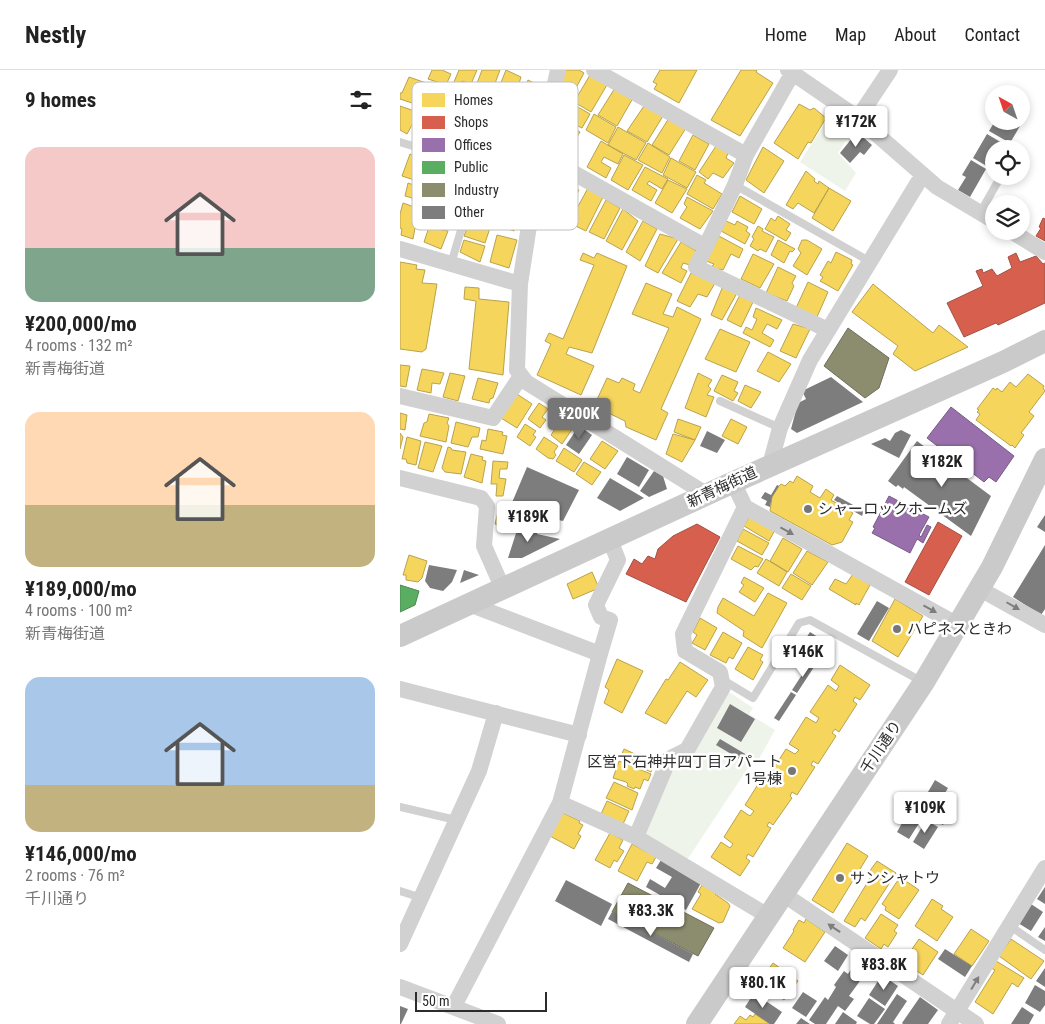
<!DOCTYPE html>
<meta charset="utf-8">
<style>
:root{--surface:#fff;--page:#f2f2f2;--text:#222;--muted:#767676;--line:#e0e0e0;--accent:#767676}
body{margin:0;font-family:"Roboto Condensed","Noto Sans JP",sans-serif;background:var(--page);color:var(--text);height:100vh;display:flex;flex-direction:column;font-size:19px;white-space:nowrap}
*{box-sizing:border-box;margin:0}
p{font-size:16px;color:var(--muted)}
.icon{flex:none;width:28px;height:28px;fill:none;stroke:currentColor;stroke-width:2;stroke-linecap:round;stroke-linejoin:round}
.map{position:relative;flex:1;overflow:hidden}
.panel{display:flex;flex-direction:column;background:var(--surface);width:400px}
.panel>*{flex:none}
.needle{width:32px;rotate:320deg}
.fabs{position:absolute;left:585px;top:15px;display:grid;gap:10px}
.fabs a{display:grid;place-items:center;width:45px;height:45px;border-radius:50%;background:var(--surface);box-shadow:0 2px 8px #0003;font-size:25px}
.scale{position:absolute;left:15px;bottom:12px;width:132px;box-sizing:border-box;padding-left:5px;border:2px solid #2c2c2c;border-top:0;font-size:14px;line-height:18px;white-space:nowrap;color:#2c2c2c;-webkit-text-stroke:4px #fff;paint-order:stroke}
.price{position:absolute;translate:-50% -42px;padding:0 11px;border-radius:5px;background:#fff;color:#222;font-size:16px;line-height:32px;filter:drop-shadow(0 1px 2px #0008)}
.price::after{content:'';position:absolute;left:50%;top:30px;width:15px;height:11px;margin-left:-8px;background:inherit;clip-path:polygon(0 0,100% 0,50% 100%)}
.price.on{background:var(--accent);color:#fff}
ul{padding:0;list-style:none}
li{display:grid;align-content:center;gap:10px;height:265px;padding:0 25px}
li span{display:grid;place-items:center;height:155px;border-radius:15px;color:#555}
li>.icon{margin-inline-start:auto}
span .icon{width:90px;height:90px;fill:#fffc;stroke-width:1}
li b{font-size:21px}
h2{display:flex;justify-content:space-between;align-items:center;height:60px;padding:0 25px;font-size:21px}
header{display:flex;align-items:center;gap:30px;box-sizing:border-box;height:70px;padding:0 25px;background:var(--surface);border-bottom:1px solid var(--line)}
header strong{font-size:24px}
nav{display:flex;gap:28px;margin-inline-start:auto;font-size:18px}
main{display:flex;flex:1;min-height:0}
.map>svg:first-child{display:block}
.green{fill:#eff4ea}
.homes{fill:#f6d55c;stroke:#b9a24e}
.shops{fill:#d6604d;stroke:#a35043}
.offices{fill:#9970ab;stroke:#785c85}
.public{fill:#5aae61;stroke:#4c8751}
.industry{fill:#8c8c6e;stroke:#6f6f5a}
.building{fill:#7d7d7d}
.lines{fill:none;stroke-linecap:round;stroke-linejoin:round}
.lane{stroke:#d1d1d1;stroke-width:8}
.street{stroke:#d1d1d1;stroke-width:16}
.secondary{stroke:#cacaca;stroke-width:22}
.oneway{fill:#7e7e7e}
.poi-dot{fill:#767676;stroke:#fff;stroke-width:2}
.labels{text-anchor:middle;stroke-width:5;stroke-linejoin:round;paint-order:stroke}
.street-label{font-size:15px;fill:#2c2c2c;stroke:#fff}
.poi-label{font-size:15px;fill:#2c2c2c;stroke:#fff;text-anchor:start}
.key{fill:#fff;stroke:#c0c0c0;stroke-width:1}
.key-label{font-size:14px;fill:#2c2c2c}
</style>
<header>
<strong>Nestly</strong>
<nav><a>Home</a><a>Map</a><a>About</a><a>Contact</a></nav>
</header>
<main>
<section class="panel">
<h2>9 homes<svg class="icon" aria-label="filters" viewBox="0 0 24 24"><path d="M4 7h16M4 17h16"/><circle cx="9" cy="7" r="2"/><circle cx="15" cy="17" r="2"/></svg></h2>
<ul>
<li><span style="background:linear-gradient(#f6c9c9 65%,#7fa58c 0)"><svg class="icon" aria-label="home" viewBox="0 0 24 24"><path d="M3 11l9-7 9 7M6 9v11h12V9"/></svg></span><div><b>¥200,000/mo</b><p>4 rooms · 132 m²</p><p>新青梅街道</p></div></li>
<li><span style="background:linear-gradient(#ffd9b3 60%,#c2b280 0)"><svg class="icon" aria-label="home" viewBox="0 0 24 24"><path d="M3 11l9-7 9 7M6 9v11h12V9"/></svg></span><div><b>¥189,000/mo</b><p>4 rooms · 100 m²</p><p>新青梅街道</p></div></li>
<li><span style="background:linear-gradient(#a9c7e8 70%,#c2b280 0)"><svg class="icon" aria-label="home" viewBox="0 0 24 24"><path d="M3 11l9-7 9 7M6 9v11h12V9"/></svg></span><div><b>¥146,000/mo</b><p>2 rooms · 76 m²</p><p>千川通り</p></div></li>
</ul>
</section>
<div class="map">
<svg width="645" height="954" viewBox="0 0 645 954">
<rect width="100%" height="100%" fill="#fff"/>
<path class="green" d="M430 45 452 61 438 83 456 103 445 121 400 92Z
M329 622 353 638 349 644 375 660 359 689 350 695 287 790 242 765 270 702 284 697Z"/>
<path class="homes" d="M32 0H42L51 4 46 15 28 9Z
M59 0H77L71 14 62 11 58 15 54 12Z
M82 0H100L94 16 90 13 88 21 76 16Z
M106 0 121 7 116 23V30L104 26 98 20Z
M165 0H179L184 3 170 29 157 22Z
M260 0H297L279 33 254 19 257 14 253 12Z
M341 0H357L356 2 373 13 340 66 311 50Z
M190 5 207 15 191 42 174 32Z
M9 7 29 14 21 36 0 29V23H2Z
M128 10 142 17 138 26 141 28 137 39 120 31Z
M215 18 233 28 217 56 198 45Z
M159 31 169 37 171 33 190 44 182 58 153 44Z
M399 34 410 40 414 38 426 48 411 73 408 72 398 89 374 73Z
M0 36 23 44 18 56 12 55 7 64 0 60Z
M244 36 263 46 247 72 227 61Z
M194 44 216 57 208 73 186 60Z
M153 48 180 62 174 72 168 69 162 82 152 78Z
M269 48 286 58 269 85 252 75Z
M218 57 246 73 236 90 208 75Z
M293 65 309 74 295 100 279 91Z
M201 71 223 84 218 94 204 87 201 92 211 98 206 108 187 97Z
M248 73 270 87 262 103 238 90Z
M316 76 328 83 326 88 334 93 323 108 313 103 308 109 299 102Z
M363 77 384 91 364 123 346 110Z
M10 84 27 91 20 112 2 106Z
M224 85 243 95 228 120 211 110Z
M271 88 296 102 287 118 263 105Z
M245 97 268 109 262 119 249 111 247 114 257 120 251 131 232 120Z
M151 100 170 108 166 112 179 120 175 129 145 113Z
M406 101 415 109 414 111 418 114 419 111 429 118 414 143 398 133 393 139 386 135Z
M297 105 306 110 304 113 322 124 313 139 287 124Z
M268 110 287 119 272 143 255 133Z
M8 113 30 121 24 138 13 133 12 128 5 126Z
M188 118 203 127 186 161 169 153Z
M429 118 451 131 433 161 412 148Z
M340 126 362 139 354 154 332 142Z
M287 127 313 141 300 159 280 148 287 137 284 134Z
M206 130 220 138 204 169 189 162Z
M3 133 17 138 15 145 17 147 13 169 1 165 2 159 0 158V144Z
M223 139 238 151 222 180 206 171Z
M99 144 117 149 114 161 96 155Z
M378 146 390 154 386 160 391 163 386 171 365 159 371 148 375 151Z
M243 151 257 159 240 191 226 182Z
M326 151 335 155 337 151 348 157 346 161 350 164 345 174 321 161Z
M69 153 90 158 85 173 64 166Z
M358 156 363 159 362 161 374 167 366 182 360 179 358 181 350 176 354 169 352 167Z
M29 157 48 161 41 179 24 172Z
M260 164 278 169 258 203 245 196Z
M97 165 117 170 109 198 90 192Z
M319 166 343 179 339 188 331 184 323 200 320 199 318 200 312 196 314 194 306 191Z
M64 170 85 176 80 192 60 182Z
M378 170 395 179 392 182 390 181 384 193 371 185Z
M402 170H407L422 179 407 205 393 196 401 183 398 179Z
M281 172 298 182 290 195 283 193 281 198 287 201 281 213 262 203Z
M436 182 452 190 451 194 453 195 438 221 420 211 423 207 420 205 428 191 431 193Z
M183 183 194 188 197 183 227 196 192 283 169 277 166 284 194 296 181 325 137 305 151 274 145 271 149 263 163 269 194 195 180 190Z
M353 184 374 194 360 218 341 209Z
M0 192 17 195 16 199 25 200 22 213 37 214 26 279 22 282 0 279Z
M378 197 396 206 392 213 394 216 387 231 366 223Z
M291 203 315 213 307 227 298 224 290 237 277 231Z
M408 212 428 222 417 247 396 238Z
M246 213 272 224 263 244 273 247 277 237 301 249 261 339 268 343 256 370 226 357 225 351 194 336 207 308 219 313 222 308 235 314 233 320 240 323 269 258 232 244Z
M473 214 533 263 539 255 568 277 515 301 493 284 498 276 452 242Z
M323 216 337 223 322 250 311 245Z
M65 217 79 218V229L109 232 103 305 69 299 76 231 64 229Z
M341 223 354 230 341 257 327 250Z
M356 238 382 250 377 259 367 254 362 263 374 270 370 277 343 263 346 257 352 260 357 249 353 247Z
M393 254 410 259 396 288 380 281Z
M320 259 350 272 336 302 305 289Z
M368 282 391 294 379 312 357 301Z
M0 295 10 296 6 317 0 316Z
M22 299 44 303 40 314 32 313 31 323 17 320Z
M50 303 65 306 58 331 43 327Z
M298 303 312 310 308 316 311 319 307 325 314 327 306 347 285 338Z
M628 304 644 316 643 318 645 321 629 342 634 346 621 363 624 365 615 378 612 375 611 376 576 350 580 344 577 342 579 340 577 339 593 318 596 320 597 318 602 322 610 312 616 317Z
M322 305 338 312 334 321 338 323 333 331 314 321Z
M78 308 98 313 93 328 90 329 89 333 72 329Z
M345 315 361 322 351 338 338 331Z
M117 324 132 334 117 358 101 348Z
M139 333 148 339 142 347 146 350 140 358 128 349Z
M0 343 7 345 5 360 0 359Z
M29 344 49 348 47 353 49 356 46 372 20 366 24 353 27 352Z
M163 347 175 355 162 374 151 365Z
M278 349 301 357 295 370 274 362Z
M331 349 347 357 338 374 322 366Z
M56 352 80 358 78 367H72L68 377 51 373Z
M125 354 136 361 133 365 136 367 130 376 117 367Z
M88 359 103 362 102 365 107 366 103 384 80 379 82 370 86 371Z
M0 363 3 367 0 379Z
M273 364 295 370 282 392 266 384Z
M7 367 21 371 16 395 7 393 6 389H2Z
M144 367 158 376 154 382 156 385 153 389 148 388 136 379Z
M202 371 218 381 205 399 190 389Z
M25 372 42 376 33 402 18 398Z
M48 377 51 378 52 380 66 382 61 404 45 402 42 398Z
M164 378 182 390 174 402 156 391Z
M71 384 83 387 82 390 86 391 82 413 64 407Z
M93 391 108 392 107 399H100L99 408 106 409 103 426H96L97 414H91Z
M184 392 201 402 192 415 176 404Z
M397 406 413 416 410 422 420 428 426 419 434 425 431 430 453 443 449 450 453 452 442 472 432 475 370 441 372 427 379 416 381 414 385 416 390 411 393 413Z
M100 434 114 438 109 458 95 454Z
M350 445 376 458 369 471 344 456Z
M343 459 369 473 362 485 337 471Z
M383 468 402 479 388 502 370 491Z
M338 476 363 489 358 497 355 496 351 500 331 489Z
M407 481 428 492 412 515 393 503Z
M9 485 27 491 22 508 18 512 6 510V505H3Z
M366 489 387 502 379 516 357 503Z
M192 502 199 518 173 529 167 514Z
M391 504 411 516 402 530 382 518Z
M453 504 470 515 459 535 456 533V535L429 519 435 509 446 514Z
M344 507 364 518 355 532 339 522 344 515 341 513Z
M368 523 387 533 362 578 343 566 344 561 317 543 318 537 323 528 354 546Z
M495 529 523 546 498 587 472 571Z
M300 548 317 558 305 580 292 573 297 565 293 562Z
M323 562 342 573 333 589 329 587 326 593 310 585Z
M348 577 363 585 360 590 363 592 353 610 335 599Z
M217 589 243 601 222 643 204 633 209 620 205 617Z
M280 592 308 610 296 627 287 621 266 654 245 643 266 609 268 610Z
M440 595 470 615 460 630 455 627 453 631 457 634 439 662 435 659 432 663 436 666 418 694 413 691 411 695 415 697 397 725 392 722 390 726 392 728 373 755 369 752 367 756 371 758 353 787 348 784 346 788 350 791 340 806 311 787 321 772 330 778 333 774 324 767 341 740 350 746 354 741 345 735 362 708 371 714 372 712 376 715 378 711 369 705 386 679 395 684 399 680 389 674 406 647 416 653 419 648 410 642 428 615 436 621 439 616 431 610Z
M224 679 255 693 251 702 220 688Z
M219 691 251 704 248 711 244 709 240 719 235 717 234 719 227 716 228 714 226 712 213 708Z
M214 712 238 723 232 740 206 728Z
M207 731 229 741 223 754 201 744Z
M163 743 180 751 179 753 183 755 178 764 181 766 174 779 150 766Z
M210 763 223 770 219 778 224 781 217 792 214 790 210 798 195 790Z
M447 773 468 786 433 843 412 830Z
M232 774 256 787 252 794 247 792 237 811 218 801Z
M477 791 496 803 465 851 461 848 455 857 444 851 472 805 469 802Z
M500 807 519 820 499 849 485 840 486 837 482 834Z
M302 815 316 823 315 824 328 833 330 836 323 852 319 853 292 839 301 824 298 822Z
M532 829 543 836 541 839 553 847 537 871 515 856Z
M481 844 498 855 494 861 497 863 488 877 484 874 481 879 465 868Z
M406 849 425 862 405 892 383 878 394 861 393 860 399 850 404 853Z
M571 859 589 871 572 896 554 884Z
M519 869 538 882 523 905 503 892Z
M611 869 644 891 631 909 599 886Z
M596 891 624 908 618 917 612 913 593 944 575 932 595 900 591 898Z
M373 893 398 911 384 930 359 912Z
M355 944 370 954H334L340 946 346 950 350 945 353 947Z"/>
<path class="shops" d="M643 148 645 149V171L636 166 641 158 639 157Z
M616 183 620 192 636 186 643 194 645 193V233L598 255 596 253 564 267 547 233 583 216 576 201 582 199 583 203 592 199 597 206 612 198 608 187Z
M538 452 562 466 529 525 505 512Z
M297 454 320 467 286 532 226 504 234 489 242 494 248 486 255 489 258 479 273 466Z"/>
<path class="offices" d="M551 337 614 386 596 412 589 407 584 412 527 368Z
M489 426 529 447 519 465 521 467 527 455 531 457 523 473 517 469 510 483 472 463 475 458 473 457Z"/>
<path class="public" d="M0 515 19 521 15 535 0 542Z"/>
<path class="industry" d="M448 258 489 288 479 318 465 328 424 296Z
M228 813 314 858 298 886 212 842Z"/>
<path class="building" d="M595 51H612L620 56 610 73 589 61Z
M457 62 472 75 464 85 460 82 450 93 440 83Z
M587 64 604 74 601 79H594V92L590 98 573 88Z
M571 90 586 99 570 127 558 120 566 107 562 105Z
M431 307 463 332 397 363 391 359 398 333 406 329 402 321Z
M179 356 192 365 179 384 166 375Z
M501 360 511 365 499 388 471 374 485 368 490 371 495 363Z
M307 361 325 370 317 383 300 376Z
M517 371 591 426 571 466 504 417 503 419 498 415 496 417 488 411Z
M227 387 249 400 239 417 217 404Z
M127 397 179 420 163 451 158 450 153 459 117 443 118 439 111 435Z
M254 401 263 406 267 419 249 427 240 421Z
M210 408 244 428 220 441 197 428Z
M377 415 379 416 372 427 370 437 365 435 367 431 361 428 365 422 371 425Z
M437 426 464 441 462 446 434 430Z
M645 445V462L637 457Z
M119 454 125 456V459L137 461V464L160 469 122 488H108Z
M645 475V539L641 545 613 527Z
M29 495 57 500 52 512 43 521 30 518 25 511Z
M64 500 79 505 60 513Z
M477 531 489 538 469 571 457 564Z
M410 562 424 571 412 589 398 580Z
M409 594 414 597 397 623 392 620Z
M391 622 396 625 379 651 374 648Z
M330 634 355 649 341 672 317 658Z
M320 669 347 685 343 691 316 675Z
M535 710 548 718 531 747 518 739Z
M546 736 552 740 543 755 537 752Z
M510 739 523 747 509 769 497 762Z
M526 750 538 757 524 779 513 772Z
M261 790 301 813 286 840 246 817 250 809 265 818 272 807 256 798Z
M166 810 212 834 201 856 155 831Z
M645 817V834L637 829Z
M631 834 643 842 631 861 618 853Z
M212 842 293 884 289 892 208 849Z
M645 857V871L638 867Z
M435 876 448 885 438 901 424 891Z
M545 879 572 896 565 907 538 889Z
M453 896 465 904 449 926 454 929 445 941 438 936 426 954H415L409 950 425 927 428 930 436 917 434 915 444 901 448 904Z
M645 898V917L636 911Z
M482 905 498 916 485 936 469 925Z
M635 915 645 921V935L640 942 625 933Z
M403 922 417 931 406 947 392 938Z
M354 923 382 942 374 954H370L345 937Z
M497 924 507 931 493 952 495 954H477Z
M520 927 538 940 528 954H503L502 953Z
M469 928 485 939 474 954H470L457 946Z
M0 936 8 939 1 954H0Z
M622 937 634 945 629 954H611Z
M443 942 457 952 456 954H435Z
M401 948 410 954H396Z"/>
<g class="lines">
<path class="lane" d="M74 25 147 49
M0 72 59 90
M100 115 135 127
M335 115 469 191
M580 143 601 106
M51 194 64 150
M320 331 380 358
M323 610 353 628 399 553 410 550 521 611
M0 737 56 750
M0 821 22 828
M610 856 645 880"/>
<path class="street" d="M158 0 147 49 145 87 131 143 120 214 117 300 126 312 306 424
M194 0 346 85
M388 0 458 48 537 117 594 151
M392 4 346 85 335 115 296 197 428 260
M458 48 490 0
M145 87 306 177
M611 161 645 182
M0 179 120 214
M0 326 93 348 121 306
M370 395 380 358 410 290 522 106
M0 408 81 428 87 436 84 476 103 519
M345 437 558 555
M580 519 645 555
M200 584 210 550 201 547 196 535 218 490 210 470
M0 619 179 665
M160 733 236 767 368 846
M236 767 269 689 287 680 323 617 320 602 285 581 283 564 345 437 333 412
M383 824 576 954
M0 874 79 701 96 643
M0 917 98 954
M54 936 160 733 200 584 69 534
M549 954 645 798"/>
<path class="secondary" d="M0 566 325 416 603 292 645 271
M297 954 524 612 592 497 645 389"/>
</g>
<defs><path id="oneway-solid" d="M-6-.8H1V-3.2L6.5 0L1 3.2V.8H-6Z" transform="scale(1.25)"/></defs>
<g class="oneway">
<use href="#oneway-solid" transform="translate(387 461) rotate(29)"/>
<use href="#oneway-solid" transform="translate(613 536) rotate(30)"/>
<use href="#oneway-solid" transform="translate(530 539) rotate(29)"/>
<use href="#oneway-solid" transform="translate(434 858) rotate(-146)"/>
<use href="#oneway-solid" transform="translate(575 913) rotate(-59)"/>
</g>
<g class="poi-dot">
<circle cx="408" cy="439" r="5"/>
<circle cx="497" cy="559" r="5"/>
<circle cx="392" cy="701" r="5"/>
<circle cx="440" cy="808" r="5"/>
</g>
<g class="labels">
<g class="street-label">
<text transform="translate(322 417) rotate(-25)" y="5">新青梅街道</text>
<text transform="translate(481 677) rotate(-56)" y="5">千川通り</text>
</g>
<g class="poi-label">
<text x="418" y="444">シャーロックホームズ</text>
<text x="507" y="564">ハピネスときわ</text>
<text x="382" y="697" text-anchor="end">区営下石神井四丁目アパート<tspan x="382" dy="17">1号棟</tspan></text>
<text x="450" y="813">サンシャトウ</text>
</g>
</g>
<rect x="12" y="12" width="166" height="148" rx="8" class="key"/>
<rect x="22" y="23" width="23" height="14" fill="#f6d55c"/>
<rect x="22" y="46" width="23" height="13" fill="#d6604d"/>
<rect x="22" y="68" width="23" height="14" fill="#9970ab"/>
<rect x="22" y="91" width="23" height="13" fill="#5aae61"/>
<rect x="22" y="113" width="23" height="14" fill="#8c8c6e"/>
<rect x="22" y="136" width="23" height="13" fill="#7d7d7d"/>
<g class="key-label">
<text x="54" y="35">Homes</text>
<text x="54" y="57">Shops</text>
<text x="54" y="80">Offices</text>
<text x="54" y="102">Public</text>
<text x="54" y="125">Industry</text>
<text x="54" y="147">Other</text>
</g>
</svg>
<div class="fabs">
<a><svg class="needle" viewBox="-14 -14 28 28"><path d="M0-13l5 13h-10z" fill="#e53935"/><path d="M0 13l5-13h-10z" fill="#767676"/></svg></a>
<a><svg class="icon" aria-label="locate" viewBox="0 0 24 24"><circle cx="12" cy="12" r="6"/><path d="M12 2v4M12 18v4M2 12h4M18 12h4"/></svg></a>
<a><svg class="icon" aria-label="layers" viewBox="0 0 24 24"><path d="M12 4l9 5-9 5-9-5zM3 14l9 5 9-5"/></svg></a>
</div>
<div class="scale">50 m</div>
<b class="price" style="left:456px;top:78px">¥172K</b>
<b class="price on" style="left:179px;top:370px">¥200K</b>
<b class="price" style="left:542px;top:418px">¥182K</b>
<b class="price" style="left:128px;top:473px">¥189K</b>
<b class="price" style="left:403px;top:608px">¥146K</b>
<b class="price" style="left:525px;top:764px">¥109K</b>
<b class="price" style="left:251px;top:867px">¥83.3K</b>
<b class="price" style="left:484px;top:921px">¥83.8K</b>
<b class="price" style="left:363px;top:939px">¥80.1K</b>
</div>
</main>
